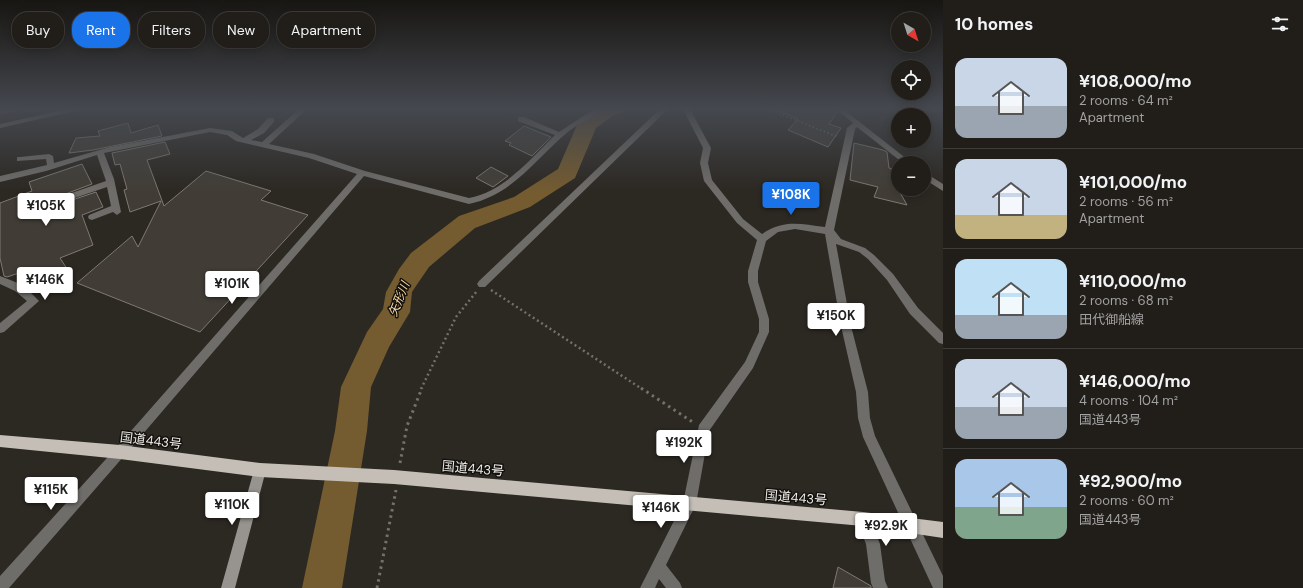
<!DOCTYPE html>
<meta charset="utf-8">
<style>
:root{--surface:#211e1a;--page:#2d2b27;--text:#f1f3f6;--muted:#a2a2a2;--line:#3e3c39;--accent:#1a73e8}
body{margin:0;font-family:"DM Sans","Noto Sans JP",sans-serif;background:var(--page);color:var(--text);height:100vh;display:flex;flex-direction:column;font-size:15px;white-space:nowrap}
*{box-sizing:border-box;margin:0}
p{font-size:13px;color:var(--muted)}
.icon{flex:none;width:22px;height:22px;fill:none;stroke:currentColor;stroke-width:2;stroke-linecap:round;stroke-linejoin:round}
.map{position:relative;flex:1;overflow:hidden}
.sheet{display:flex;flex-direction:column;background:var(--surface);width:360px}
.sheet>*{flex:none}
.top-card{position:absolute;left:12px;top:12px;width:380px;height:36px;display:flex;gap:8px}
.needle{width:26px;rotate:141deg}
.fabs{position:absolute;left:891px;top:12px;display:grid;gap:8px}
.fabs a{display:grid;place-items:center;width:40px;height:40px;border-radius:50%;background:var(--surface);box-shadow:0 2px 10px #0003,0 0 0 1px var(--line);font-size:20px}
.price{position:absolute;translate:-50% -34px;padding:0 9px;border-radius:4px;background:#fff;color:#222;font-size:13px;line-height:26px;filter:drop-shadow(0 1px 2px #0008)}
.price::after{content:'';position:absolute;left:50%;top:24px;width:12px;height:9px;margin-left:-6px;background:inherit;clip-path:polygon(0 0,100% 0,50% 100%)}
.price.current{background:var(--accent);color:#fff}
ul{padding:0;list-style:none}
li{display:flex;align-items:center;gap:12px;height:100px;padding:0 12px}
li+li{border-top:1px solid var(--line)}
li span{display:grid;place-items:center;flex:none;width:112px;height:80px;border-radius:12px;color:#555}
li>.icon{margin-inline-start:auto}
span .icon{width:48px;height:48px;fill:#fffc;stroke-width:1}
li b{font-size:17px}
h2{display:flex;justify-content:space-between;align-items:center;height:48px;padding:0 12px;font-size:17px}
.chip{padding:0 14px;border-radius:16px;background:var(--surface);box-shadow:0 2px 10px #0003,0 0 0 1px var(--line);font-size:14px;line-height:36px}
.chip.current{background:var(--accent);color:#fff}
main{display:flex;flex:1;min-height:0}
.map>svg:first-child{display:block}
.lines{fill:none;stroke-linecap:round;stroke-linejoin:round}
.stream{stroke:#745b30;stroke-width:3.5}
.river{fill:#745b30;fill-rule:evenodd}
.building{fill:#413d36;stroke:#7e7972}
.path-far2{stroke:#74706b;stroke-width:2;stroke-dasharray:1.5 2.5;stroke-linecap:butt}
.path-far1{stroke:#74706b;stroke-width:2.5;stroke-dasharray:2 3;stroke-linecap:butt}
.path{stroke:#74706b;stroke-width:3;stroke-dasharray:2.5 4;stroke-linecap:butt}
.minor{fill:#6f6d6a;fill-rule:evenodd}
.tertiary{fill:#6f6d6a;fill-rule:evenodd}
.secondary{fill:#97938e;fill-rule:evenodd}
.trunk{fill:#c4beb7;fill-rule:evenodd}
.labels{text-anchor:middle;stroke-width:3;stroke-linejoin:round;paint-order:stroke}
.water-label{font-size:12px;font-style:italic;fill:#fad9a3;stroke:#13110e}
.near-street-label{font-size:13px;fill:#ece9e5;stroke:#13110e}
</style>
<main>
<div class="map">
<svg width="943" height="588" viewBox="0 0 943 588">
<rect width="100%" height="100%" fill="#2c2822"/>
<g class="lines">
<path class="stream" d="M24 109H42
M0 113 18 109"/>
<path class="river" d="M597 109H625L622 113 614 115 596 128 575 178 530 207 475 228 429 267 418 283 412 292 410 312 389 347 371 387 367 431 342 588H302L335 431 341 387 367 332 383 309 386 292 399 269 411 253 459 216 514 197 558 169 577 125 580 121Z"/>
</g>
<path class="building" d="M774 109H835L837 112 829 124 841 128 828 147 788 130 798 119Z
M128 123 131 133 158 125 162 136 93 150 69 153 76 138 100 136 98 131Z
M524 126 551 137 532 156 509 145 511 143 505 141Z
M165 142 170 154 147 160 164 206 206 171 271 191 261 200 308 215 200 332 77 283 132 236 138 247 161 201 130 212 124 190 127 189 120 164 115 165 112 153Z
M854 143 883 150 887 152 889 168 897 170 898 189 907 205 874 197 878 187 850 180Z
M82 164 92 184 60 196 58 199 63 203 96 192 103 207 82 215 93 245 60 258 71 275 44 289 38 280 29 284 22 272 7 277 4 276 0 258V203L32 191 29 182Z
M491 167 508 176 493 187 476 178Z
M838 567 871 586V588H833Z"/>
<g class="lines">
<path class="path-far2" d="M768 109 838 137"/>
<path class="path-far1" d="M491 290 642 389
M421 389 456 317 477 291"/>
<path class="path" d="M641 388 694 423
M400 463 407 426 422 388
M377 588 396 490"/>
<path class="minor" d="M299 109H307L269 144 314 154 365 171 469 198C505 191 530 159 555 135L518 121V117H524L559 132 594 109H602C593 118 579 123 569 131 536 158 513 195 469 204L364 176 124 456 9 588H0V576L116 448 357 174 309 158 236 141 227 135 210 132 104 153 114 179 121 212 117 215 113 212 92 220 89 219 88 217 89 215 111 206 107 187 63 202 59 199 60 197 106 181 97 155 46 171 0 182V176L47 165 46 159 17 161V157H20L49 154 53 156 54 163 110 147 210 128 232 131 243 138 258 129 268 118H274V122L264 133 251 140 262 142Z
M660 109H668L485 287H479L477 284 479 281Z
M683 109H690L711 148 708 163 712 180 743 219 762 234C784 219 800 224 825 227L847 128 853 123 836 109H843L912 163H903L857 127 855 129 834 230 841 239 865 248 874 255 893 274 918 308 943 333V344L939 343 910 314 887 280 868 259 859 252 836 244 851 326 868 392 870 418 875 436 943 576V588H933L863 437 858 418 856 392 841 326 825 234 795 229 778 232 766 241 758 271V282L769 319V332L753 368 709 431 696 504 666 565 680 583 682 588H666L659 579 655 588H640L683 503 699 425 745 362 759 332V319L748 282V271L757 240 737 223 704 181 700 163 703 148Z
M924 172 943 184V191L924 179Z
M0 276 23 285 39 301 4 332 0 333V323L27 301 15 291 0 284Z
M863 512 868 514 880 544 885 581 888 588H873L871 583 866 544 856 519 858 514Z"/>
<path class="tertiary" d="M67 109H79L75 111 0 128V124Z"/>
<path class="secondary" d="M260 464 265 466 266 470 235 588H221L254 470 255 466Z"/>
<path class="trunk" d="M0 435 120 445 260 463 394 470 863 512 943 522V538L863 526 394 484 260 477 120 459 0 447Z"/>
</g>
<linearGradient id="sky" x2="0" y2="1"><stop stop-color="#181613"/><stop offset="0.57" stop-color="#45484f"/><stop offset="1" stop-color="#45484f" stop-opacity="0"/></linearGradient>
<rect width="943" height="191" fill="url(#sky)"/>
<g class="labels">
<g class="water-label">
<text transform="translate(399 299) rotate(-68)" y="4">矢形川</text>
</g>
<g class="near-street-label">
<text transform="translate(151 440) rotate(7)" y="5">国道443号</text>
<text transform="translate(473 468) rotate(5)" y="5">国道443号</text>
<text transform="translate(796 497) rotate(5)" y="5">国道443号</text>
</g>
</g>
</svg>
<div class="fabs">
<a><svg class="needle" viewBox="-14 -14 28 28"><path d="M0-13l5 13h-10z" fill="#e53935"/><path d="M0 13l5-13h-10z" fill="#a2a2a2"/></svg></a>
<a><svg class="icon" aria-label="locate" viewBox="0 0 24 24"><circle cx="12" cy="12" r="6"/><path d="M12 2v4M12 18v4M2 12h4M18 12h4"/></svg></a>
<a>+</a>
<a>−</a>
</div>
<b class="price current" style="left:791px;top:216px">¥108K</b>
<b class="price" style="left:46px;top:227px">¥105K</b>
<b class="price" style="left:45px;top:301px">¥146K</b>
<b class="price" style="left:232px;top:305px">¥101K</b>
<b class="price" style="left:836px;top:337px">¥150K</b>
<b class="price" style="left:684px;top:464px">¥192K</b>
<b class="price" style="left:51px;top:511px">¥115K</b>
<b class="price" style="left:232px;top:526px">¥110K</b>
<b class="price" style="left:661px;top:529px">¥146K</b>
<b class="price" style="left:886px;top:547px">¥92.9K</b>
<div class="top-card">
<a class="chip">Buy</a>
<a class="chip current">Rent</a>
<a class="chip">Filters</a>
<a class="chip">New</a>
<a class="chip">Apartment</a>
</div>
</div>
<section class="sheet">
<h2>10 homes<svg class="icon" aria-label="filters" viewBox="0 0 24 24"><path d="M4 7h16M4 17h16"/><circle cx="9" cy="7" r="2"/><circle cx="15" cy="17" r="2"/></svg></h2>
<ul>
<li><span style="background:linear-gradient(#c9d6e8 60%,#9aa5b1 0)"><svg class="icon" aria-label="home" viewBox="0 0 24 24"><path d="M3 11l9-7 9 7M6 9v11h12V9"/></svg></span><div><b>¥108,000/mo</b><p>2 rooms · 64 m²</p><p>Apartment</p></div></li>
<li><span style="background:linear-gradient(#c9d6e8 70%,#c2b280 0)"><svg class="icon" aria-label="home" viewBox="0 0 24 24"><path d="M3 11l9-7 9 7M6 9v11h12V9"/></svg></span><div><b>¥101,000/mo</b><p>2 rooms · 56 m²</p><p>Apartment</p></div></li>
<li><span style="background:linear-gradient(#bfe0f5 70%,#9aa5b1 0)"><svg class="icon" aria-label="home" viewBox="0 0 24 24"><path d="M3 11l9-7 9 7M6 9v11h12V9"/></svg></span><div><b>¥110,000/mo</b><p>2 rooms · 68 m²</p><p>田代御船線</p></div></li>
<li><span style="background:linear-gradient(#c9d6e8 60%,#9aa5b1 0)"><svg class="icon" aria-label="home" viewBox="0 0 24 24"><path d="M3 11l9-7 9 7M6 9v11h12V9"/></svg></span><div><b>¥146,000/mo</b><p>4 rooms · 104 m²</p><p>国道443号</p></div></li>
<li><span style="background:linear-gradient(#a9c7e8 60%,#7fa58c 0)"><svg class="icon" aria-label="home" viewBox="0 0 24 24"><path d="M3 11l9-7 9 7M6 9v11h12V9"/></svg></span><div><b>¥92,900/mo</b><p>2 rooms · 60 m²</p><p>国道443号</p></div></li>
</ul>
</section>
</main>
